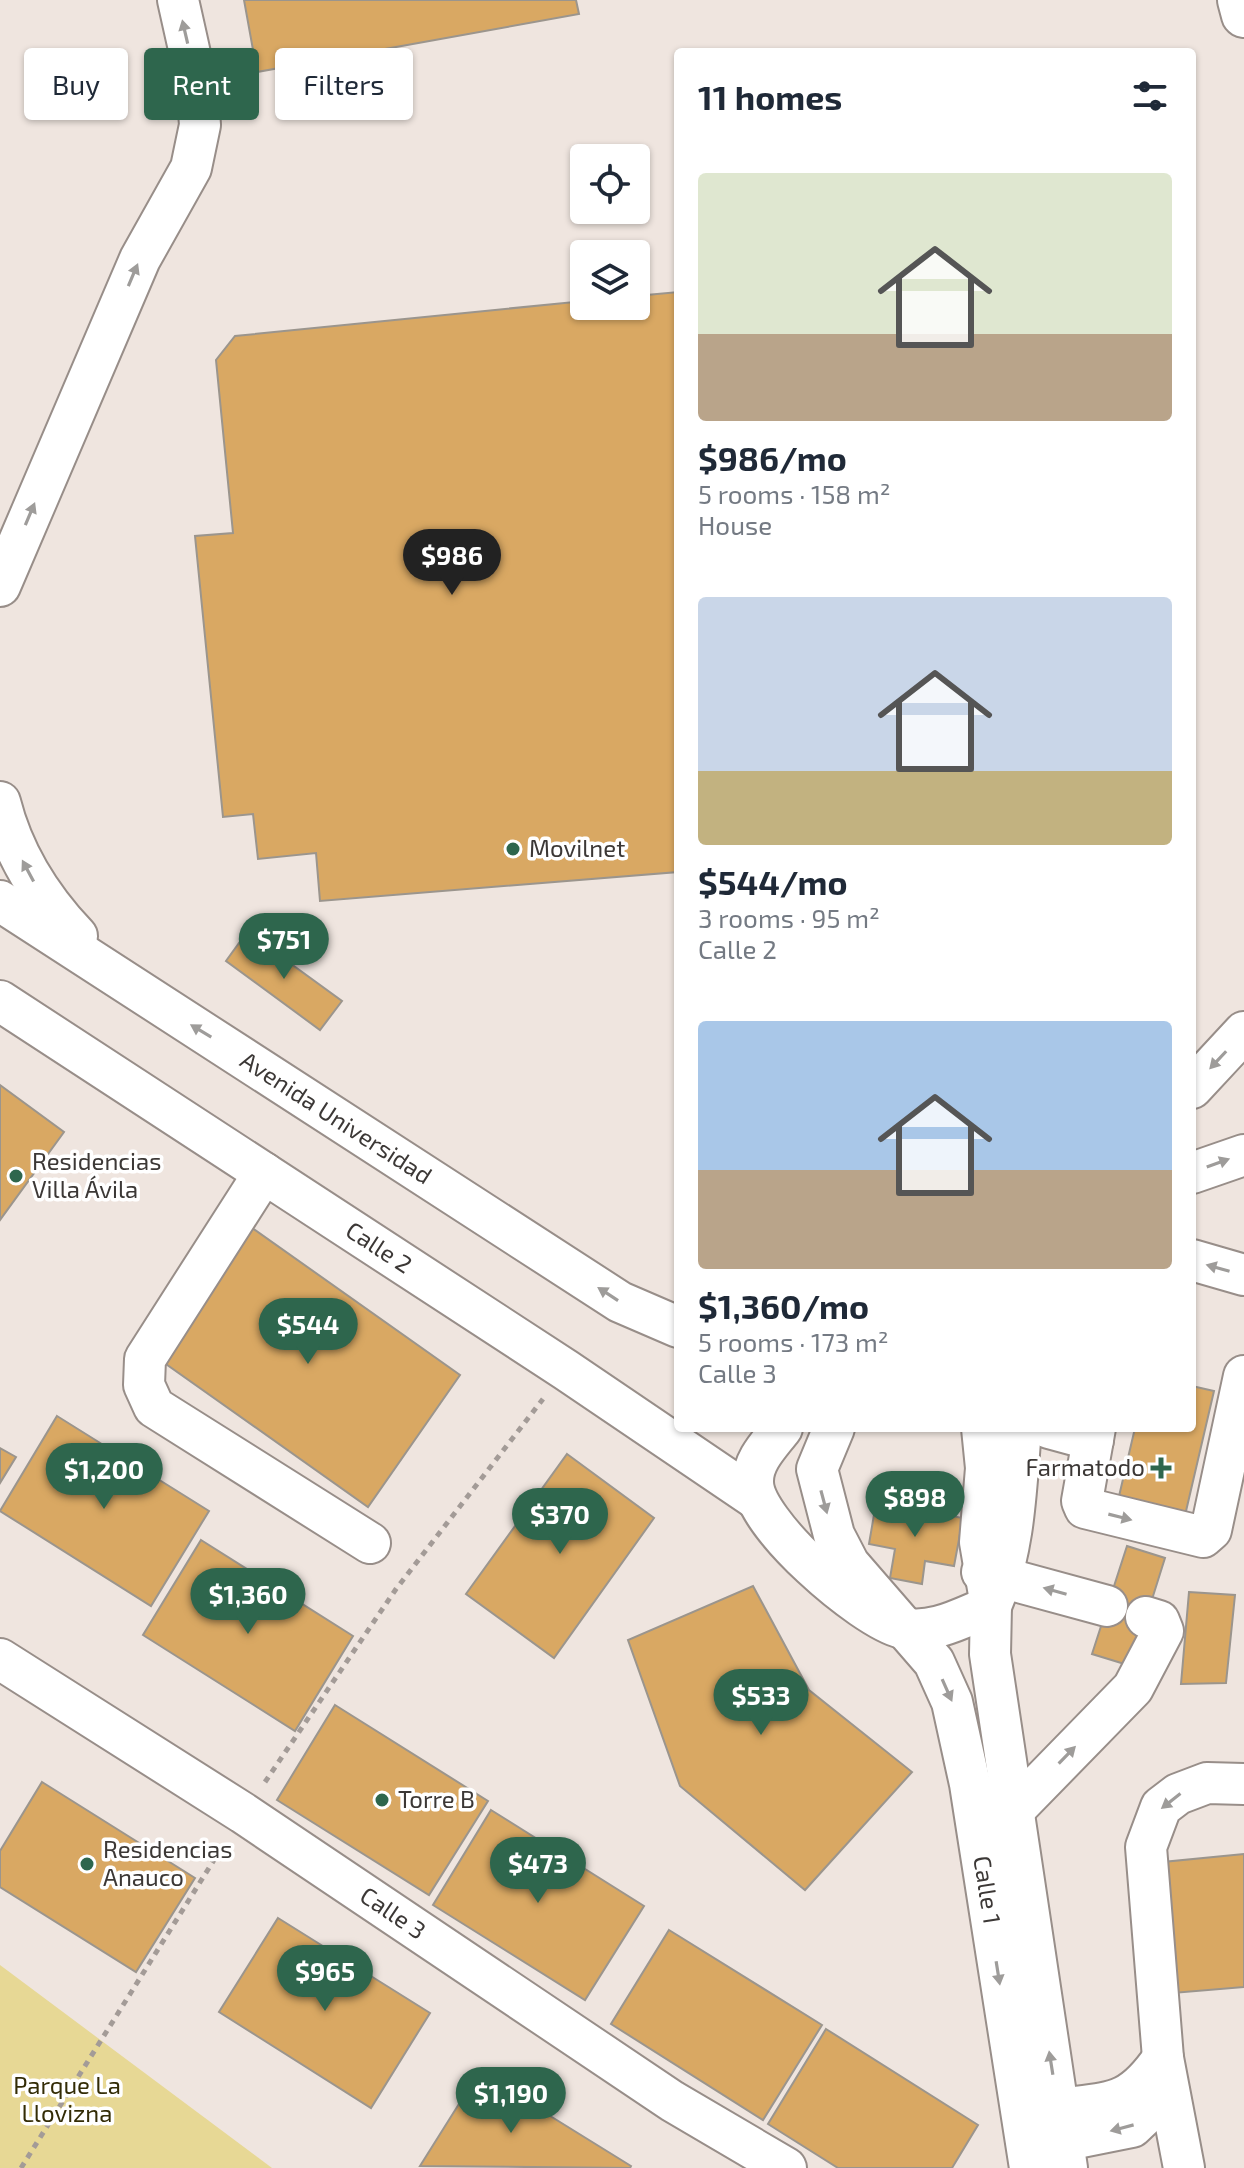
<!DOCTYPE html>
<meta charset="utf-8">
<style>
:root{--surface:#fff;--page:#f2f2f3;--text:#1f2937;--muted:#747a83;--accent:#2e664d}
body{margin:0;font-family:"Exo 2",sans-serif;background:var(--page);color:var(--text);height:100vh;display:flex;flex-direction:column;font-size:30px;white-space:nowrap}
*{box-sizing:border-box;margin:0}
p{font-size:26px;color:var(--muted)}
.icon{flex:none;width:44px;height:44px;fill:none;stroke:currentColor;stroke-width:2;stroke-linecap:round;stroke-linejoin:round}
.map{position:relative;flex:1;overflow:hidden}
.sheet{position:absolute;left:674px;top:48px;width:522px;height:1384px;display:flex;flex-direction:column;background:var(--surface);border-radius:8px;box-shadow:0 2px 6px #0004}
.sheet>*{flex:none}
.guide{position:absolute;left:24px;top:48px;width:530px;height:72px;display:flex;gap:16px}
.tools{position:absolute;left:570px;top:144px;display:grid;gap:16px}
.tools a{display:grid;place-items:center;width:80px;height:80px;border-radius:8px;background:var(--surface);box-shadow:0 2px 6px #0004;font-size:40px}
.price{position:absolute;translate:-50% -68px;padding:0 18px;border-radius:28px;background:var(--accent);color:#fff;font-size:26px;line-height:52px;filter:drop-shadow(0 2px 4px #0008)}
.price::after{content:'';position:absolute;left:50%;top:48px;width:24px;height:18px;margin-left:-12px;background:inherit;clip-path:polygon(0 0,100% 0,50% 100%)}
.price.selected{background:#222;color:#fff}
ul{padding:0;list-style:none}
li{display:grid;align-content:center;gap:16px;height:424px;padding:0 24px}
li span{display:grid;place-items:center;height:248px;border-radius:8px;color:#555}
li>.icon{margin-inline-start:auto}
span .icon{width:144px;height:144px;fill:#fffc;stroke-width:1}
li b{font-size:34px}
h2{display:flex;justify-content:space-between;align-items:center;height:96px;padding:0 24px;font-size:34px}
.chip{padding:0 28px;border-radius:8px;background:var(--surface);box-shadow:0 2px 6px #0004;font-size:28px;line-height:72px}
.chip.selected{background:var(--accent);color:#fff}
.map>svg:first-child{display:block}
.green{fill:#e7d895}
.building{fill:#d9a863;stroke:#9b958d;stroke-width:2}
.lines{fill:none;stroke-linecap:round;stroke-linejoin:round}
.minor-casing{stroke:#988e89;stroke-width:44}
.major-casing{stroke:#988e89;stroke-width:48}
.path{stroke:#a39b97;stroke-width:5;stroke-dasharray:6 6;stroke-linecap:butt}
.minor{stroke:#fff;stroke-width:40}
.major{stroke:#fff;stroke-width:44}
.oneway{fill:#9e9c9a}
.poi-dot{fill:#2e664d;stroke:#fff;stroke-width:3}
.labels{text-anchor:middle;stroke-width:7;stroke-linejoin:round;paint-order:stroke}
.poi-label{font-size:24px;fill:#3c3836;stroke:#fff;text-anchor:start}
.street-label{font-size:24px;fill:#3c3836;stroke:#fff}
.park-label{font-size:24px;fill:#332c06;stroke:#fff}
</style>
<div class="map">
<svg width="1244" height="2168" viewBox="0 0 1244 2168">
<rect width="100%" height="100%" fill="#efe5df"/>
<path class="green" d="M0 1965 272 2168H0Z"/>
<path class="building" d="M244 0H576L579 14 257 72Z
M678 292V872L320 901 316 853 258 859 253 814 223 817 195 536 233 533 216 360 235 336 584 301V306H636V296Z
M247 932 342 1001 320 1030 226 961Z
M0 1085 64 1132 0 1220Z
M248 1225 460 1375 368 1507 156 1357Z
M1192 1386 1214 1391 1183 1524 1116 1509 1135 1428H1192Z
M57 1416 209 1511 151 1606 0 1511Z
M0 1448 16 1457 0 1483Z
M567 1454 654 1518 554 1658 466 1594Z
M876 1503 963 1518 954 1566 925 1561 922 1584 890 1578 895 1549 869 1544Z
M201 1540 353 1636 295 1731 143 1635Z
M1127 1546 1165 1558 1131 1666 1092 1654Z
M753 1586 809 1690 912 1772 805 1890 680 1786 628 1640Z
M1189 1592 1235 1595 1226 1683 1181 1684Z
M335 1705 488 1801 429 1895 277 1800Z
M42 1782 195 1878 136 1972 0 1887V1851Z
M491 1810 644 1906 585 2000 433 1905Z
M1244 1854V1987L1173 1993 1163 1862Z
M278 1918 430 2013 371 2108 219 2012Z
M669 1930 822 2025 763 2120 611 2024Z
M826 2029 978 2125 952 2168H838L768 2124Z
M479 2072 631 2166 630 2168 420 2166Z"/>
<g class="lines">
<g class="minor-casing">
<g id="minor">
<path d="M0 586 140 259 191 168 200 125 197 85 178 0"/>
<path d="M0 802C13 854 40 897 77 936"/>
<path id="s1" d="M0 901 620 1302 678 1327"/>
<path id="s2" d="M0 1001 566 1370 755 1498"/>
<path d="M1192 1088 1244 1032"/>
<path d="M264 1173 145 1359 144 1385 154 1407 370 1543"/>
<path d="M1192 1173 1244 1155"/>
<path d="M1192 1260 1244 1275"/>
<path d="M782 1428C770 1444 753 1460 753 1481 752 1523 862 1618 902 1628 933 1635 963 1617 991 1606 1015 1549 1016 1488 1021 1428"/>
<path id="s3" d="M834 1428 817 1469 834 1535 849 1564 934 1662 952 1702 970 1784 1030 2168"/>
<path d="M982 1428 986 1468 980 1542 991 1606 990 1654 1067 2168"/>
<path d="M1049 1428 1093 1440"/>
<path d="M1095 1428 1082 1501 1085 1508 1203 1537 1211 1530 1244 1376"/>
<path d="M982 1572 1107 1606"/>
<path id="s4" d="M0 1659 243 1813 672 2101 786 2168"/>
<path d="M1013 1811 1133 1688 1163 1631 1159 1621 1146 1617"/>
<path d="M1058 2109C1112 2102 1130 2106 1163 2058"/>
<path d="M1062 2141 1132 2127 1169 2092"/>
<path d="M1184 2168 1163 2058 1146 1847 1161 1807 1178 1794 1207 1783 1244 1784"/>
</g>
</g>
<g class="major-casing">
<path id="major" d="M1240 0 1244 15"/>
</g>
<path class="path" d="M265 1782 396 1589 543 1399
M21 2168 224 1844"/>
<use href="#minor" class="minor"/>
<use href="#major" class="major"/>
</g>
<defs><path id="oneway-solid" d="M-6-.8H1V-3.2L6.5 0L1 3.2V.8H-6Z" transform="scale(2)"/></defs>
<g class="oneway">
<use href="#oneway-solid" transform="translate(185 32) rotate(-103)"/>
<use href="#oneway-solid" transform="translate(133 275) rotate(-67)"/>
<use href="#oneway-solid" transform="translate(30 514) rotate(-67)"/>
<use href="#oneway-solid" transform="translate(28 871) rotate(-118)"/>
<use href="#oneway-solid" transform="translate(201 1031) rotate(-149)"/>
<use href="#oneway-solid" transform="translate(1218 1060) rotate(133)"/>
<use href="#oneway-solid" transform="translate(1218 1163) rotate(-20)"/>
<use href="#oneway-solid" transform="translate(1218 1268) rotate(-164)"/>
<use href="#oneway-solid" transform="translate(608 1294) rotate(-147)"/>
<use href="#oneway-solid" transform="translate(824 1502) rotate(75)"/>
<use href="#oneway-solid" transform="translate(1120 1517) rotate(14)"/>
<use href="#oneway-solid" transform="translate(1055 1591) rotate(-164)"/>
<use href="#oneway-solid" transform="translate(947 1690) rotate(66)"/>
<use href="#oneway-solid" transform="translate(1067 1755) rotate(-46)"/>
<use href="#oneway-solid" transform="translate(1171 1801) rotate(142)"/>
<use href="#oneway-solid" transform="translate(998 1973) rotate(81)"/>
<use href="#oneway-solid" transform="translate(1051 2063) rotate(-99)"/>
<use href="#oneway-solid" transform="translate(1122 2128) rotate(165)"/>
</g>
<g class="poi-dot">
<circle cx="513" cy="849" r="8"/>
<circle cx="16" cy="1176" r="8"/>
<path d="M1157 1456h8v8h8v8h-8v8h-8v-8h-8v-8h8z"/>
<circle cx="382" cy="1800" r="8"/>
<circle cx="87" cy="1864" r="8"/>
</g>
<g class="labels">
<g class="poi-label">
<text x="529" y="857">Movilnet</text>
<text x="32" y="1170">Residencias<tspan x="32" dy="28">Villa Ávila</tspan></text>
<text x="1145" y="1476" text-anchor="end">Farmatodo</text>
<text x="398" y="1808">Torre B</text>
<text x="103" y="1858">Residencias<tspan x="103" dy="28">Anauco</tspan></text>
</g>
<g class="street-label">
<text dy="8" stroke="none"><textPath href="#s1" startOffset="400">Avenida Universidad</textPath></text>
<text dy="8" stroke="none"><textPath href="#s2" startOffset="452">Calle 2</textPath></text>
<text dy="8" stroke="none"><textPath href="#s3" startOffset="510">Calle 1</textPath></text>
<text dy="8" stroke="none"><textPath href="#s4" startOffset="468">Calle 3</textPath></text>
</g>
<g class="park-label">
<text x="67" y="2094">Parque La<tspan x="67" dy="28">Llovizna</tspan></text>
</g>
</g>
</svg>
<div class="tools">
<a><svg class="icon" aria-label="locate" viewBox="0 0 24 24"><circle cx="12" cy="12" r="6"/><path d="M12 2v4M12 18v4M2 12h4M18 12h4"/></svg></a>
<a><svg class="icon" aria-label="layers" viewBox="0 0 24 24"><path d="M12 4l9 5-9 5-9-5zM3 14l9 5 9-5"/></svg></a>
</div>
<b class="price selected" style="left:452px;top:597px">$986</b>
<b class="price" style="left:284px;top:981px">$751</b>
<b class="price" style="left:308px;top:1366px">$544</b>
<b class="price" style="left:104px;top:1511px">$1,200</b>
<b class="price" style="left:915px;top:1539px">$898</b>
<b class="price" style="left:560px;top:1556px">$370</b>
<b class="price" style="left:248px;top:1636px">$1,360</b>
<b class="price" style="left:761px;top:1737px">$533</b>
<b class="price" style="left:538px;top:1905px">$473</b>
<b class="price" style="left:325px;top:2013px">$965</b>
<b class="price" style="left:511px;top:2135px">$1,190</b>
<div class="guide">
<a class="chip">Buy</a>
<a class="chip selected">Rent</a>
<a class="chip">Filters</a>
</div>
<section class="sheet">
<h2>11 homes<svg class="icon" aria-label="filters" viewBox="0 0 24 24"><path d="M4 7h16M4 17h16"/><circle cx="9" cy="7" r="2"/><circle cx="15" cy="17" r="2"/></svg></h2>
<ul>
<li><span style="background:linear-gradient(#dfe7d0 65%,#b9a48a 0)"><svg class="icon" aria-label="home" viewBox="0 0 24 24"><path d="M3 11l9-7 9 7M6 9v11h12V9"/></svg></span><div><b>$986/mo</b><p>5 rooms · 158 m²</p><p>House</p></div></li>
<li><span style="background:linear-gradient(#c9d6e8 70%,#c2b280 0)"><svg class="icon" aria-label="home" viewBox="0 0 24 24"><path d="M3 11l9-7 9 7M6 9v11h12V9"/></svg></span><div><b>$544/mo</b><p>3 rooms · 95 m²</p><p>Calle 2</p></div></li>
<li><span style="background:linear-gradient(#a9c7e8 60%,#b9a48a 0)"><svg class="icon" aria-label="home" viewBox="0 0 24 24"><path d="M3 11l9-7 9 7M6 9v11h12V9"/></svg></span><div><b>$1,360/mo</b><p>5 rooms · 173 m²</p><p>Calle 3</p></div></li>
</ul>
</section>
</div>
